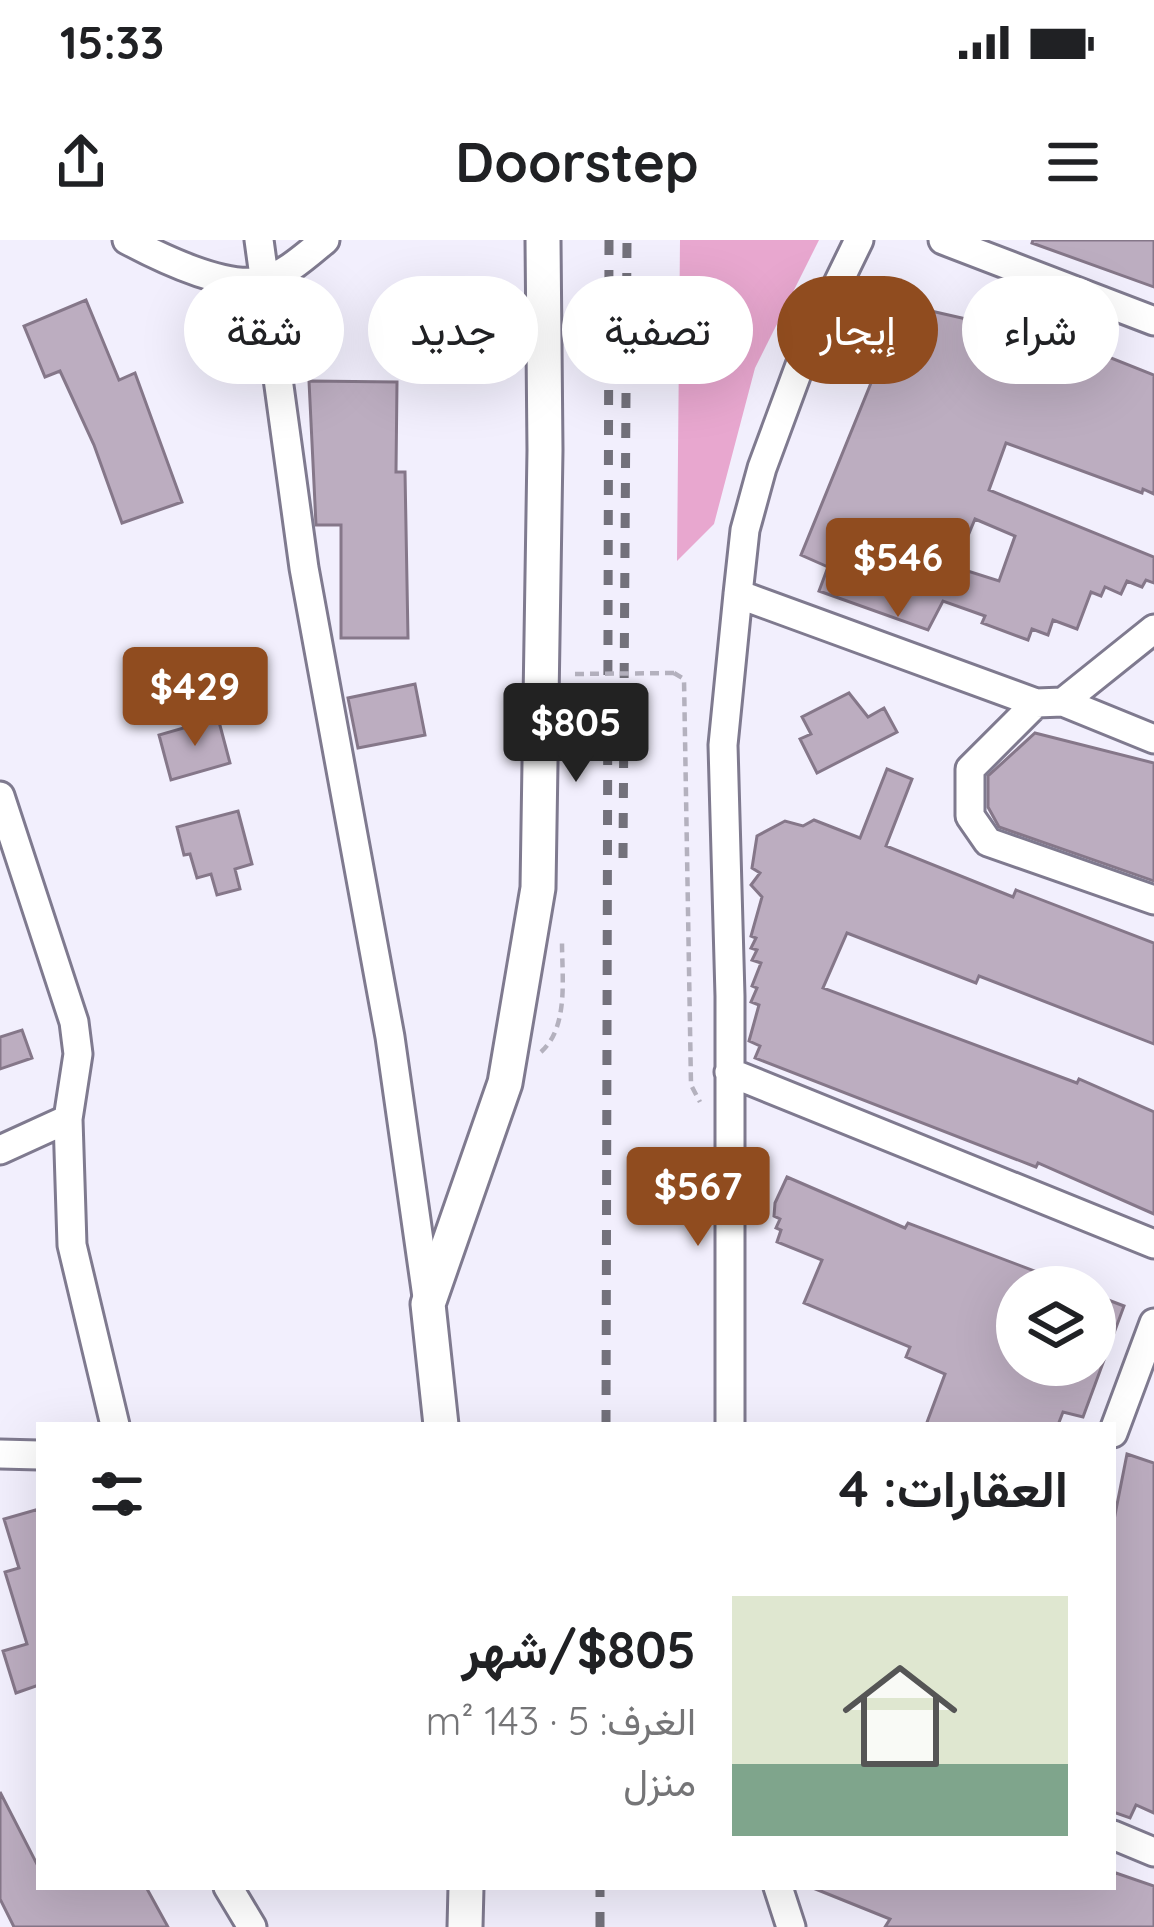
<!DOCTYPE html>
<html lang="ar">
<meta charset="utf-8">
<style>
:root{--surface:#fff;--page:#f6f6f6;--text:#202124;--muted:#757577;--accent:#904c1f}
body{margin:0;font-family:Quicksand,Vazirmatn,sans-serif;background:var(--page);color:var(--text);direction:rtl;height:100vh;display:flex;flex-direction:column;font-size:45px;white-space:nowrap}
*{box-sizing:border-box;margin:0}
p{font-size:39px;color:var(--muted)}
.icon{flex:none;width:66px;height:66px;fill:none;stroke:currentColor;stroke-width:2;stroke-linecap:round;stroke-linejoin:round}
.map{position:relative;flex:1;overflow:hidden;direction:ltr}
.details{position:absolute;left:36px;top:1182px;width:1080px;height:468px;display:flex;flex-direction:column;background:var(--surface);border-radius:0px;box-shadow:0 12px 48px #0002;direction:rtl}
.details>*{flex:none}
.hud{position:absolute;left:36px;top:36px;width:1083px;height:108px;direction:rtl;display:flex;gap:24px}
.controls{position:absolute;left:996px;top:1026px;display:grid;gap:24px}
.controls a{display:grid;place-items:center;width:120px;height:120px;border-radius:50%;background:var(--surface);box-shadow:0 12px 48px #0002;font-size:60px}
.price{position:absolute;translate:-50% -102px;padding:0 27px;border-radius:12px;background:var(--accent);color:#fff;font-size:39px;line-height:78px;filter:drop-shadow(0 3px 6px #0008)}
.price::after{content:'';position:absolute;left:50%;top:72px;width:36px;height:27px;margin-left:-18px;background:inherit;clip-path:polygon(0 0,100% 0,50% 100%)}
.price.on{background:#222;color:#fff}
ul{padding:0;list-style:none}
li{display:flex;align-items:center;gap:36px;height:300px;padding:0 48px}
li span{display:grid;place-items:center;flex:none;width:336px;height:240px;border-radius:0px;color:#555}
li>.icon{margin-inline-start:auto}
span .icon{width:144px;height:144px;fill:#fffc;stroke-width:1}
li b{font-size:51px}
h2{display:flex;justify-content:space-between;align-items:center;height:144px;padding:0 48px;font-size:51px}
.tag{padding:0 42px;border-radius:54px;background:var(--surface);box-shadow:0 12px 48px #0002;font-size:42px;line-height:108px}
.tag.on{background:var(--accent);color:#fff}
.status{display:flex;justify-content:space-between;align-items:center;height:84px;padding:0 60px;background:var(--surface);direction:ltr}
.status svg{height:33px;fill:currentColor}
header{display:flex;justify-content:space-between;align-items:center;height:156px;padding:0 48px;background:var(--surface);font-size:54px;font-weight:700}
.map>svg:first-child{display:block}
.green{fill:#e8a7cf}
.building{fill:#bcadc0;stroke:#857789;stroke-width:3;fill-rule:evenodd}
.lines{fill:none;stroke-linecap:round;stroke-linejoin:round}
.minor-casing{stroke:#7f7a8f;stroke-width:33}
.tertiary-casing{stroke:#7f7a8f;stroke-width:39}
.path{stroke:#b4b1be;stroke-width:4.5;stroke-dasharray:9 6;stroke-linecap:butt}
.minor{stroke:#fff;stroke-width:27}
.tertiary{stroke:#fff;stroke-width:33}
.rail{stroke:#73717b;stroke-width:9;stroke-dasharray:15 15;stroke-linecap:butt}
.path-bridge{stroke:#b4b1be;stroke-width:4.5;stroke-dasharray:9 6;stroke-linecap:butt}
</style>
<div class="status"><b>15:33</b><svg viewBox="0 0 49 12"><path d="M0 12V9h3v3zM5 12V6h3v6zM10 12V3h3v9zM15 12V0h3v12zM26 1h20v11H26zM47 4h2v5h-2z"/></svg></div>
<header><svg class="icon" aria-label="menu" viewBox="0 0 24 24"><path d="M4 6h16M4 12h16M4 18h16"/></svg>Doorstep<svg class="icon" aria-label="share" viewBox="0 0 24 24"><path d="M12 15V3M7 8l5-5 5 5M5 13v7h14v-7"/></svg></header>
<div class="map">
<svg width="1154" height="1687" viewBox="0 0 1154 1687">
<rect width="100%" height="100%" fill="#f2effd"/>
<path class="green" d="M680 0H819L755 128 714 284 677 321Z"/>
<path class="building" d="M1033 0H1154V47L1032 3Z
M86 60 119 140 135 133 182 262 122 283 94 205 60 131 45 137 24 86Z
M931 71 1076 104 1154 135V254L1143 249 1142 253 1006 203 989 250 1154 317V343L1146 340 1142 347 1127 341 1121 354 1105 347 1101 356 1091 352 1077 389 1053 380 1048 395 1032 389 1028 400 982 383 985 376 943 361 928 390 819 351 828 327 801 315 893 89 919 100ZM975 279 1015 296 999 341 955 327Z
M714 89 738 99 725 127 701 117Z
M309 141 397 142 396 232H405L408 398H341V285H316Z
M415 444 425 495 358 508 348 458Z
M849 453 868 477 884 468 897 492 817 533 800 499 811 494 802 477Z
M218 478 230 523 171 540 159 495Z
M1035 493 1154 523V641L999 587 988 567V536Z
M887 529 912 539 886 606 1013 657 1016 650 1154 703V804L979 736 976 743 847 693 823 748 1077 843 1079 839 1154 872V974L1038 923 1036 927 755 818 760 806 749 801 759 765 751 762 757 748 752 746 761 723 752 720 757 710 751 708 756 698 751 696 762 657 751 645 760 633 752 628 757 596 785 581 803 586 814 580 860 598Z
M238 571 252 624 235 629 240 649 217 655 211 634 197 638 190 614 184 615 177 587Z
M22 790 32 818 0 829V797Z
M787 937 905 988 908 983 1074 1046 1017 1047V1125H1095V1055L1124 1066 1083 1177 1063 1172 1058 1185H926L945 1134 906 1117 910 1107 804 1063 822 1020 777 1002 781 990 776 988 780 979 774 976 775 963Z
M1127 1214 1154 1223V1573L1136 1565 1130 1578 1113 1572V1285Z
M39 1269V1445L16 1453 3 1411 27 1404 5 1332 19 1328 4 1279Z
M0 1552 39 1628V1647H146L168 1687H14L0 1659Z
M1113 1632 1154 1646V1687H885L890 1679 813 1648 1113 1647Z"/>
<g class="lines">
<g class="minor-casing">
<path id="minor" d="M127 0C159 17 224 49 261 41 283 37 308 14 325 0
M259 0 304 328 390 797 428 1064
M943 0 1154 81
M738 354 1036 463 1063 462 1154 389
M1063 462 1154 499
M1036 463 970 529V576L988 602 1154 660
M0 556 74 782 78 814 68 879 72 1005 115 1185
M729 832 1154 1004
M0 910 68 879
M730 1185V756L723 505 738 354 745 290 762 228 806 109 859 0
M1113 1193 1154 1083
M0 1214 39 1215
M1113 1595 1154 1612
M228 1647 252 1687
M778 1647 791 1687"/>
</g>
<g class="tertiary-casing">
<path id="tertiary" d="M441 1185 428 1064 505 843 538 648 545 210 543 0
M465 1687 466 1647"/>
</g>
<path class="path" d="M674 433 684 439 691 845 700 862
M541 812C569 787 562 737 562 703"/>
<use href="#minor" class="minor"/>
<use href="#tertiary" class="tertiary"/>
<path class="rail" d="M623 618 627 0
M606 1185 609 0
M600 1687V1647"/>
<path class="path-bridge" d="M575 434 674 433"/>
</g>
</svg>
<div class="controls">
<a><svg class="icon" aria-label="layers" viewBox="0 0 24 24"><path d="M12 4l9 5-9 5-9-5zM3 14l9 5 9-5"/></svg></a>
</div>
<b class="price" style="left:898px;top:380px">$546</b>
<b class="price" style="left:195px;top:509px">$429</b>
<b class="price on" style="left:576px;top:545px">$805</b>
<b class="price" style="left:698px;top:1009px">$567</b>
<div class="hud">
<a class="tag">شراء</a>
<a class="tag on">إيجار</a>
<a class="tag">تصفية</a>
<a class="tag">جديد</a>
<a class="tag">شقة</a>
</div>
<section class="details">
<h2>العقارات: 4<svg class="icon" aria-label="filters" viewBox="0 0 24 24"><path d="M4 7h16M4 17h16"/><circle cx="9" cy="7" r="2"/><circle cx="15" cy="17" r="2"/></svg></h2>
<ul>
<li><span style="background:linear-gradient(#dfe7d0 70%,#7fa58c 0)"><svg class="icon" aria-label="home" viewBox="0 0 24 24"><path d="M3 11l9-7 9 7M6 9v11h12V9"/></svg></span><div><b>$805/شهر</b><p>الغرف: 5 · 143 m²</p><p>منزل</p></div></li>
</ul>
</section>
</div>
